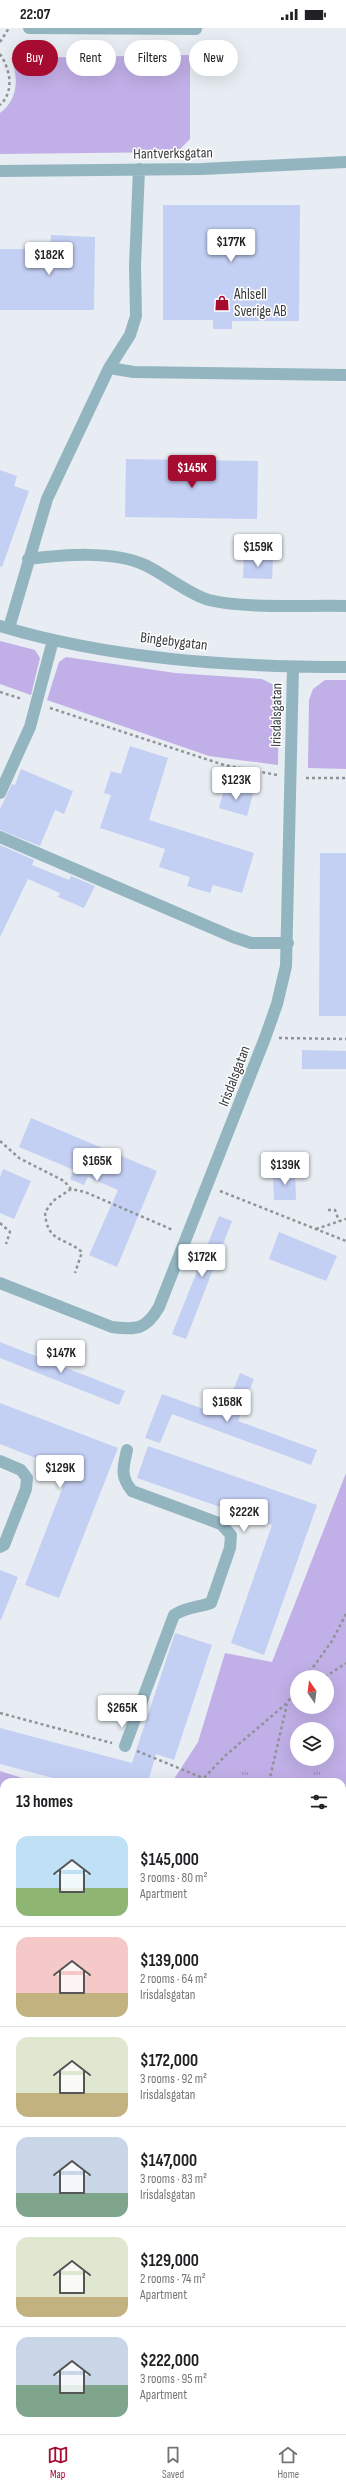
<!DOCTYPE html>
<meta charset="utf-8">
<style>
:root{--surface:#fff;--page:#f2f2f2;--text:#202124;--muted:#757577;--line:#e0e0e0;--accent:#a60b30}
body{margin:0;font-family:"Sofia Sans Condensed",sans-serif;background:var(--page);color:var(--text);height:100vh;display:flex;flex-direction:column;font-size:15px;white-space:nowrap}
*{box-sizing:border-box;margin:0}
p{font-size:13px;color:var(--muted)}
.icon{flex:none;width:22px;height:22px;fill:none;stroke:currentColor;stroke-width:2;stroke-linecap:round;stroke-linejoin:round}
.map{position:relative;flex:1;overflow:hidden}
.side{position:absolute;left:0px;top:1750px;width:346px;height:656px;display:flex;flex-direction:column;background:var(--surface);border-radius:12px 12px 0 0;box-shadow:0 4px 16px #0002}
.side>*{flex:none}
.guide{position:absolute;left:12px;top:12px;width:322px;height:36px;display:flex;gap:8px}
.needle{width:26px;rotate:346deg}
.buttons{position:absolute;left:290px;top:1642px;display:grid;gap:8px}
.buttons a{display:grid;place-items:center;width:44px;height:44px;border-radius:50%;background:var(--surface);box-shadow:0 4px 16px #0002;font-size:20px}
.price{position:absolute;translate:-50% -34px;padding:0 9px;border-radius:4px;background:#fff;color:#222;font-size:13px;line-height:26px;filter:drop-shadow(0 1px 2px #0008)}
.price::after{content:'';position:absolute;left:50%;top:24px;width:12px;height:9px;margin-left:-6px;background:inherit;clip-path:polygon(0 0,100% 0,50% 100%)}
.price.current{background:var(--accent);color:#fff}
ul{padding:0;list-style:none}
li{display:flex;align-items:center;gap:12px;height:100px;padding:0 16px}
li+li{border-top:1px solid var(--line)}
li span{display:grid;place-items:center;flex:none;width:112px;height:80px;border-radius:12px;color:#555}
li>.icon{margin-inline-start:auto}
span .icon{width:48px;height:48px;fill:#fffc;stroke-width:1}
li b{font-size:17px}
h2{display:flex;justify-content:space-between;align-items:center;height:48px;padding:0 16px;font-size:17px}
.tag{padding:0 14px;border-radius:18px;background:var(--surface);box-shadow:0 4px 16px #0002;font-size:14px;line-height:36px}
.tag.current{background:var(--accent);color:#fff}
.status{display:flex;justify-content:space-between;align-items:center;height:28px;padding:0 20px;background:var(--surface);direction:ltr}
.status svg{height:11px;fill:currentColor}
.dock{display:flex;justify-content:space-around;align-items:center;height:56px;border-top:1px solid var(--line);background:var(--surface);font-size:11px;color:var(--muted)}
.dock a{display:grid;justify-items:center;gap:2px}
.dock .current{color:var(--accent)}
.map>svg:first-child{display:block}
.grass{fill:#c1afe7;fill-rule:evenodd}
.park{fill:url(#park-tufts)}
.building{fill:#c4cff4}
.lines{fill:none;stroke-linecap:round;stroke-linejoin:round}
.path{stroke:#909498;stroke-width:2.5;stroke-dasharray:3 3;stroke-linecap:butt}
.minor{stroke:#93b5c0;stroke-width:12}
.labels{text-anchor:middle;stroke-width:3;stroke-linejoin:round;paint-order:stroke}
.street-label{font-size:15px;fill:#383a3c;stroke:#fff}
.poi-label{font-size:15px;fill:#383a3c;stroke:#fff;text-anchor:start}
</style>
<div class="status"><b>22:07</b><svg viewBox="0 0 49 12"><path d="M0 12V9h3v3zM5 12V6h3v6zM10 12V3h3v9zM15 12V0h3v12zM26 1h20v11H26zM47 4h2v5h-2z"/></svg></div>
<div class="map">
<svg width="346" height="2406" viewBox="0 0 346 2406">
<defs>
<pattern id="park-tufts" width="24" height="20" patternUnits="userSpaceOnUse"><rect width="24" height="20" fill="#c1afe7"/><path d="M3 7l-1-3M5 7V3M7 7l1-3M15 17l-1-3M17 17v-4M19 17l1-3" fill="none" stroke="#9e8fbc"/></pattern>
</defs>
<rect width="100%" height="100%" fill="#e7edf2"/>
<path class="grass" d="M190 27V111L177 124 0 126V85C18 72 19 50 11 30Z
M0 613 35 622 40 630 31 667 0 656Z
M66 629 175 645 262 651 274 657 279 668 278 737 209 728 47 672 59 634Z
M325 652H346V741L308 740 309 672 313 661Z
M346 1445V1893L342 1895V1754H172L198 1714 225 1625 272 1634ZM297 1649H327V1679H297ZM297 1701H327V1731H297Z
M0 1743 35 1754H4V1897L0 1896Z"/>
<path class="park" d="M312 1739 336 1740V1754H283L284 1751 311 1752Z
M229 1741 259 1746 257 1754H227Z"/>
<path class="building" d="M163 177H300L299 293H232V301H213V292H163Z
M51 207 95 209 94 282H0V221H50Z
M126 431 258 433 257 491 125 489Z
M0 442 17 448 14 458 29 463 2 539 0 538Z
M244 529H273L272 551 243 550Z
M130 718 168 730 149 792 254 825 242 865 213 857 210 865 187 858 190 849 159 839 165 821 100 800 111 767 104 765 111 743 121 746Z
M21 741 73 763 64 786 55 782 40 818 0 802V781L12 756 15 757Z
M225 758 253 766 247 788 219 780Z
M0 817 34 832 32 837 69 852 71 848 95 858 84 880 58 869 60 865 28 851 0 909Z
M320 825H346V988H319Z
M302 1022 346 1023V1041H302Z
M31 1090 157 1143 117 1239 89 1227 118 1162 88 1149 84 1157 70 1151 74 1142 19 1119Z
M3 1141 31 1153 14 1191 0 1185V1149Z
M295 1144 296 1172H274L273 1145Z
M219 1188 232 1193 186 1311 172 1306Z
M279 1204 337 1228 326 1253 269 1231Z
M0 1314 125 1363 119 1377 0 1330Z
M240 1345 254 1351 238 1393 317 1422 311 1437 172 1386 160 1415 145 1410 162 1366 223 1388Z
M0 1375 118 1420 59 1570 25 1557 69 1443 0 1416Z
M148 1418 317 1477 264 1627 231 1615 272 1497 137 1450Z
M0 1542 18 1549 1 1592H0Z
M175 1605 212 1617 174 1732 156 1726 148 1754H68L0 1736V1700L132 1735Z"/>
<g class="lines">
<path class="path" d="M0 14 9 0
M0 26C10 41 15 63 0 77
M0 664 22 671
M50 680 224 737 277 747
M306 750H346
M279 1010 346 1011
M0 1113 19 1130 64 1153 71 1161 85 1164 173 1202
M71 1161 53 1173 45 1184C47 1215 63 1208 82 1224L75 1245
M220 1163 346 1213
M328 1182H335L339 1193
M0 1195 10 1204 6 1216
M316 1201 346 1191
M306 1649 332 1613 346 1586
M325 1649 346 1635
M0 1685 112 1715
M137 1723 203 1750
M200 1754 226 1727 287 1675 297 1661
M269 1754 287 1676
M0 1773 4 1774
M342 1845H346
M0 1904 4 1905
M0 1953 4 1933
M0 1963 4 1968
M0 2130 4 2129
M98 2402 99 2406"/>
<path class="minor" d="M29 0 196 1
M139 141 135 238 136 288 130 307 109 340 134 344 346 347
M0 143 202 141 346 134
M28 531C63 527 112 522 145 537 164 546 190 567 209 572 247 581 306 577 346 578
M0 598C109 631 232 639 346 639
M9 600 47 471 109 340
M0 765 30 699 53 612
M0 809 233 909 251 915H288
M0 1255 112 1299C136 1302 146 1302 159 1279L265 1010 277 976 286 938 293 639
M0 1433 21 1442 27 1450 26 1461 4 1517 0 1519
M125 1718 174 1587C188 1578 196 1580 211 1575L230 1520 231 1507 221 1496 132 1463C120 1448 123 1440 127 1422
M342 1914 346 1912
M0 2155H4
M342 2216 346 2215
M0 2277 4 2276
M342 2393H346
M251 2406 279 2402"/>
</g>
<defs>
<g id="shop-bare" transform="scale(1.2)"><path d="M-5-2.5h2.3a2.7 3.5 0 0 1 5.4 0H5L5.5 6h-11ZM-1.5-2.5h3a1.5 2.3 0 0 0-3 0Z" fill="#a60b30" stroke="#fff" stroke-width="2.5" paint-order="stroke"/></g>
</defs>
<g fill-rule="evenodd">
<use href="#shop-bare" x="222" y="275"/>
</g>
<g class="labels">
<g class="street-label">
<text transform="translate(173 125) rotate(-1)" y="5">Hantverksgatan</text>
<text transform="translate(174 613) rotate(7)" y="5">Bingebygatan</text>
<text transform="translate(276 687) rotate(-89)" y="5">Irisdalsgatan</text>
<text transform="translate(234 1048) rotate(-69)" y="5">Irisdalsgatan</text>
</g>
<g class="poi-label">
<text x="234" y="271">Ahlsell<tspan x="234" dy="17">Sverige AB</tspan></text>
</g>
</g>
</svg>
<div class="buttons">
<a><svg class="needle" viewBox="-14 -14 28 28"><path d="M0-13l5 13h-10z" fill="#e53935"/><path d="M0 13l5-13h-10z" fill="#757577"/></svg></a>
<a><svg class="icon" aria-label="layers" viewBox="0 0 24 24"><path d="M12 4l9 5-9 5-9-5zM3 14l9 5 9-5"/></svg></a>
</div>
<b class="price" style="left:231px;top:235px">$177K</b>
<b class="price" style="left:49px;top:248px">$182K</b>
<b class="price current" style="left:192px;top:461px">$145K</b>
<b class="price" style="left:258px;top:540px">$159K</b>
<b class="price" style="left:236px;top:773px">$123K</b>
<b class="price" style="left:97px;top:1154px">$165K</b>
<b class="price" style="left:285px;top:1158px">$139K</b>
<b class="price" style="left:202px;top:1250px">$172K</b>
<b class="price" style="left:61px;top:1346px">$147K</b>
<b class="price" style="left:227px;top:1395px">$168K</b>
<b class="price" style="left:60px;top:1461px">$129K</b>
<b class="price" style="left:244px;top:1505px">$222K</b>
<b class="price" style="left:122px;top:1701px">$265K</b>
<div class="guide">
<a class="tag current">Buy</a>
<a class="tag">Rent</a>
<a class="tag">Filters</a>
<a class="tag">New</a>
</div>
<section class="side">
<h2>13 homes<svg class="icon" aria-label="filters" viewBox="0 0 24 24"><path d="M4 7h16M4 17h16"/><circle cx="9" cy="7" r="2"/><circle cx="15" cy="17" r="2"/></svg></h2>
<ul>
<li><span style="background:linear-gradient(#bfe0f5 65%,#8fb573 0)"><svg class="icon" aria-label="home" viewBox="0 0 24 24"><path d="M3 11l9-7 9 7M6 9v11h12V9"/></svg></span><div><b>$145,000</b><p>3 rooms · 80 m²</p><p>Apartment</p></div></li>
<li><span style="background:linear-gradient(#f6c9c9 70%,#c2b280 0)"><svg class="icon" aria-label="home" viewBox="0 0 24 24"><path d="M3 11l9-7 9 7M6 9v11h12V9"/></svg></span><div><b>$139,000</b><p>2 rooms · 64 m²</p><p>Irisdalsgatan</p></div></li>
<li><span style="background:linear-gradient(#dfe7d0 70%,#c2b280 0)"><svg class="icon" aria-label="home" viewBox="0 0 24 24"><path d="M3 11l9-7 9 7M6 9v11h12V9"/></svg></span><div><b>$172,000</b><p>3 rooms · 92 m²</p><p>Irisdalsgatan</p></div></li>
<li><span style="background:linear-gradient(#c9d6e8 70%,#7fa58c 0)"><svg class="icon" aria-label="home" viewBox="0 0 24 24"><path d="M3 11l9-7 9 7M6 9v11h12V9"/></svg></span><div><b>$147,000</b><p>3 rooms · 83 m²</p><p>Irisdalsgatan</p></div></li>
<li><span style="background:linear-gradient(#dfe7d0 75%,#c2b280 0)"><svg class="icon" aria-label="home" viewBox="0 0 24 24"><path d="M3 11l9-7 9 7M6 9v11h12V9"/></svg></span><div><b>$129,000</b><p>2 rooms · 74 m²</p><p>Apartment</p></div></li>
<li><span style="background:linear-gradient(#c9d6e8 60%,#7fa58c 0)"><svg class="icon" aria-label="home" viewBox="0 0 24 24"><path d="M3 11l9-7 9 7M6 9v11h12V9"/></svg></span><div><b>$222,000</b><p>3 rooms · 95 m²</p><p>Apartment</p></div></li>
</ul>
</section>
</div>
<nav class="dock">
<a class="current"><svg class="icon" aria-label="map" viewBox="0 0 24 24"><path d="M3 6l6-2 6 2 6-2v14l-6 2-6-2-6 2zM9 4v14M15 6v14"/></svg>Map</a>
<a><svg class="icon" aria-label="saved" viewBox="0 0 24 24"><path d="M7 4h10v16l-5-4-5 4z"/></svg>Saved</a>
<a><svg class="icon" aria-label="home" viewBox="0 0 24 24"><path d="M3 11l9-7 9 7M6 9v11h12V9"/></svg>Home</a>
</nav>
